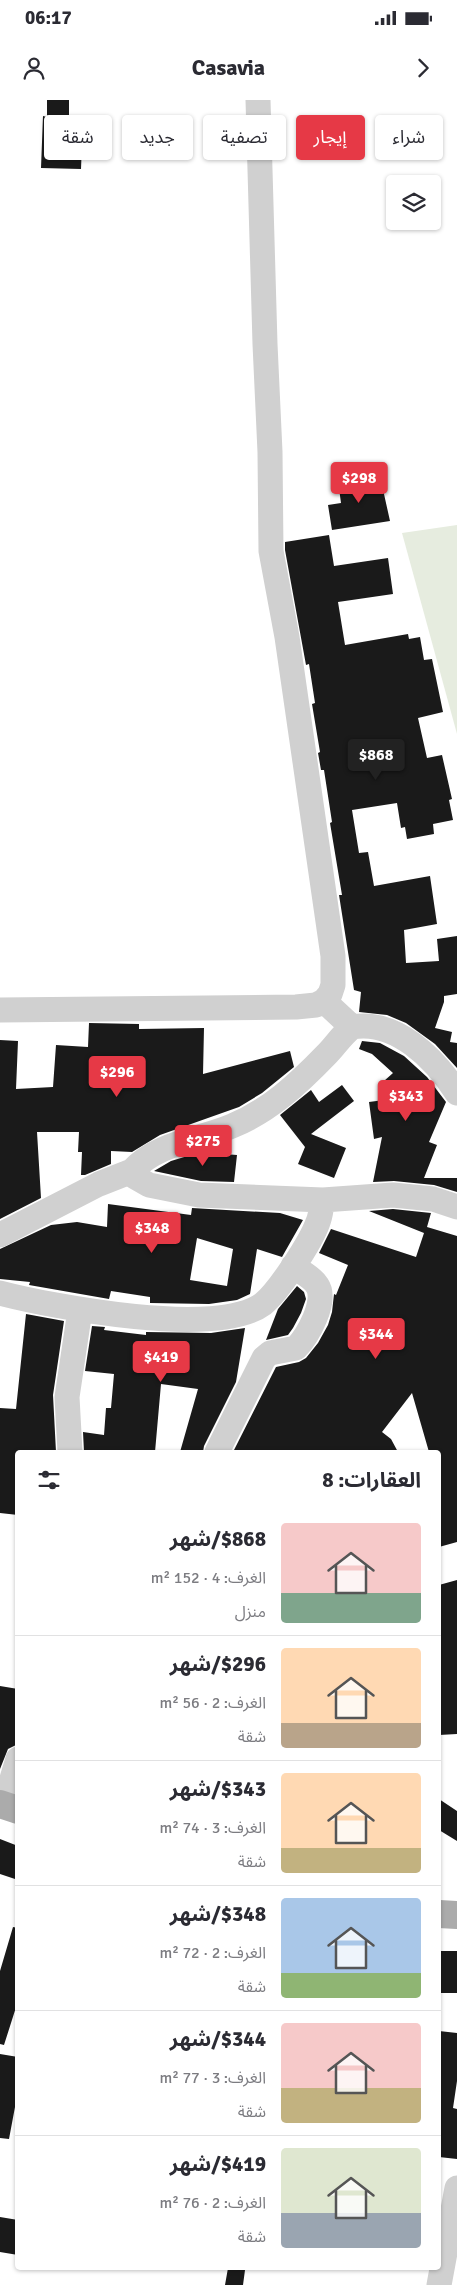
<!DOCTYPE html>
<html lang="ar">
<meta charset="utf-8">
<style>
:root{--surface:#fff;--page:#f7f7f7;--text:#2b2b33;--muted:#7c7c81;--line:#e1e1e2;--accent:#e63946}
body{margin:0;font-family:Signika,"Noto Sans Arabic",sans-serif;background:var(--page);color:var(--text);direction:rtl;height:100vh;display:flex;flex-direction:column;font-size:19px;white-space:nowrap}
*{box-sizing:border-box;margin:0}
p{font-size:16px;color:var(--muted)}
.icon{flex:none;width:28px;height:28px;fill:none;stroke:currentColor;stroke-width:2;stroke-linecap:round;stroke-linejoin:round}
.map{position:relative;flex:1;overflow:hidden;direction:ltr}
.panel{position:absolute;left:15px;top:1350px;width:426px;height:820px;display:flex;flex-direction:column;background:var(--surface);border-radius:5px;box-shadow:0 1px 4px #0004;direction:rtl}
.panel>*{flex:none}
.guide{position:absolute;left:15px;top:15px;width:428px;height:45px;direction:rtl;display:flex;gap:10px}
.tools{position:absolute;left:386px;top:75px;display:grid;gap:10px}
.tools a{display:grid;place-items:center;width:55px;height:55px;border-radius:5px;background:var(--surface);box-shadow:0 1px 4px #0004;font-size:25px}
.price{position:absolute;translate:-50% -42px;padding:0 11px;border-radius:5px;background:var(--accent);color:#fff;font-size:16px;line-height:32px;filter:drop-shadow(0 1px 2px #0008)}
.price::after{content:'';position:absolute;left:50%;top:30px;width:15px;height:11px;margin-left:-8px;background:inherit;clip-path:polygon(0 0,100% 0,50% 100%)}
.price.active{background:#222;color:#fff}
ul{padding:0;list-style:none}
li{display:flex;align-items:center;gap:15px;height:125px;padding:0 20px}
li+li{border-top:1px solid var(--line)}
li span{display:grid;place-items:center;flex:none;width:140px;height:100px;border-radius:5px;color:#555}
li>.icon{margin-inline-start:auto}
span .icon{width:60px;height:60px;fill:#fffc;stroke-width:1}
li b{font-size:21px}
h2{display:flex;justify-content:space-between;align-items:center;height:60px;padding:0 20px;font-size:21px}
.chip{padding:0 18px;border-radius:5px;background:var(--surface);box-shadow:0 1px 4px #0004;font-size:18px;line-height:45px}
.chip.active{background:var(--accent);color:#fff}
.status{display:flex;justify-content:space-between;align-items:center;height:35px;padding:0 25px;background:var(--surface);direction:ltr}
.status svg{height:14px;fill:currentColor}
header{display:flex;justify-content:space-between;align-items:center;height:65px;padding:0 20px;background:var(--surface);font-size:22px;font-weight:800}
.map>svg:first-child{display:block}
.green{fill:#e6ecdf}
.building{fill:#1a1a1a;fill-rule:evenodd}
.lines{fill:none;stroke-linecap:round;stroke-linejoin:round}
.minor{stroke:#d0d0d0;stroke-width:25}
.major{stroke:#ababab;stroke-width:28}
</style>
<div class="status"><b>06:17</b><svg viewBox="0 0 49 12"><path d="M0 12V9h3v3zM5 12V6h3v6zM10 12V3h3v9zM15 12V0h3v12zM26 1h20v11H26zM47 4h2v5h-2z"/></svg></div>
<header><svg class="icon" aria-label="forward" viewBox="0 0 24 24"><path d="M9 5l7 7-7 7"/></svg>Casavia<svg class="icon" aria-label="person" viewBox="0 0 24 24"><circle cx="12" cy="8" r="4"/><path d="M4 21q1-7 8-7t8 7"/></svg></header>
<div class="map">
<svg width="457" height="2185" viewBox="0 0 457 2185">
<rect width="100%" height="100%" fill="#fff"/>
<path class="green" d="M457 425V634L402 433Z"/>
<path class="building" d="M47 0H69V17L83 18 81 69 41 68 43 16 47 17Z
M380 376 390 421 332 430 328 405 341 403 338 381Z
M329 435 334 466 388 458 393 494 338 502 345 545 408 534 409 539 420 537 424 560 432 559 443 612 418 618 427 658 442 655 452 699 449 700 453 720 433 724 434 734 407 739 405 727 401 728 397 703 352 710 359 753 368 752 374 786 430 776 437 824 404 830 406 863 439 861 437 839 457 836V894L444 896V902L435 928 452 932 450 942 457 943V968L435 944 406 923 387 915 359 912 361 892 354 890 339 795H342L330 723 332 722 324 670H321L318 653 320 652 312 604 315 603 309 564 306 565 285 450V442Z
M89 923 139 924V929L204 928 203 974 290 951 294 967 262 993 239 1007 160 1035 132 1052 111 1051V1064L85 1075H81L82 1052H78L79 1032H37L41 1098 0 1119V940L18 941 16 989 53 987 56 945 88 947Z
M362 941 380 943 404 956 427 977 446 1002 429 1042 437 1045 424 1078H457V1092L434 1085 394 1081 373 1082 382 1037 374 1039 369 1002 399 998 384 981 393 973 372 954 359 949Z
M342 985 354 1001 311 1034 346 1048 334 1078 298 1064 305 1047 280 1015 311 990 319 1002Z
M211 1049V1053L237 1055 234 1082 201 1081 154 1071 171 1061Z
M108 1104 191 1115 192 1108 280 1113 303 1120 282 1157 257 1149 250 1194 237 1200 209 1204 150 1203V1197L111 1191 109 1199 29 1185 30 1182 0 1179V1149L51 1125 77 1122 107 1127ZM197 1138 233 1149 227 1186 190 1180Z
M393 1109 431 1113 427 1127 457 1136V1442L439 1447V1352H429L412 1293 382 1332 391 1339 398 1352H233L276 1267 299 1262 306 1258 318 1243 328 1225 332 1212 334 1194 336 1195 348 1165 319 1153 331 1129 416 1157 424 1133 369 1111Z
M297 1186 304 1192 306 1199 301 1213 293 1228 288 1235 266 1240 278 1209Z
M26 1214 64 1221 53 1295 56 1352H18V1415L0 1413V1308L16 1309Z
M92 1226 105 1227 104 1230 146 1235V1232L211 1233 245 1228 236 1282 204 1346 203 1352H180L198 1289 161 1284 155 1352H84L83 1332 104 1335 106 1308H111L114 1274 85 1271Z
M457 1480V1634L439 1635V1485Z
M0 1586 18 1589 16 1645 8 1649 0 1669Z
M439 1699 457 1711V1741L439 1730Z
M0 1739 18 1746V1780L0 1774Z
M13 1827 18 1828V1901L4 1945 0 1944V1871Z
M439 1851H457V1893H439Z
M439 1931 457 1933V1981L453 2008 457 2009V2059L439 2057Z
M0 1954 18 1957V1991L9 2039 0 2038Z
M0 2117 18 2120V2155L0 2152Z
M228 2168 245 2170 243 2185H225Z"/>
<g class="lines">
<path class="minor" d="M324 901 352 927C396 919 435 959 457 993
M0 910 296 907 316 905 324 901 330 894 333 885V856L287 537 271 451 270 352 265 244 258 0
M132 1071C156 1043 199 1040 232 1026 269 1011 298 984 326 955 335 946 341 936 352 927
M0 1135 99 1084 132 1071 135 1077 149 1085 199 1095 323 1100 393 1095 433 1099 457 1107
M0 1193C54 1207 218 1238 263 1204 279 1191 311 1142 318 1122 321 1115 321 1107 323 1100
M70 1352 67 1297 80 1210
M217 1352 264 1258 270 1253 296 1248C307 1237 328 1201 317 1185 312 1177 301 1172 293 1166
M4 1705 18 1659
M439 2185 457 2088"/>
<path class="major" d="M0 1704 18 1710
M439 1814 457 1815"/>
</g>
</svg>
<div class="tools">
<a><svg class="icon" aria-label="layers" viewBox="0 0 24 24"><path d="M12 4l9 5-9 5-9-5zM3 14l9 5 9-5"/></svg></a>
</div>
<b class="price" style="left:359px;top:404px">$298</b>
<b class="price active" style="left:376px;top:681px">$868</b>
<b class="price" style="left:117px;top:998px">$296</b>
<b class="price" style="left:406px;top:1022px">$343</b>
<b class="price" style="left:203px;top:1067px">$275</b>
<b class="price" style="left:152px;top:1154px">$348</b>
<b class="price" style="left:376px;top:1260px">$344</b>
<b class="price" style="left:161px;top:1283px">$419</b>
<div class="guide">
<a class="chip">شراء</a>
<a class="chip active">إيجار</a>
<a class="chip">تصفية</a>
<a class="chip">جديد</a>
<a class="chip">شقة</a>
</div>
<section class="panel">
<h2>العقارات: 8<svg class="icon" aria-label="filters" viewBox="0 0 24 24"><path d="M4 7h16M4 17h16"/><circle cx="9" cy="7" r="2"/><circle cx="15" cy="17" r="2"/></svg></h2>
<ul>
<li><span style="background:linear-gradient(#f6c9c9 70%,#7fa58c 0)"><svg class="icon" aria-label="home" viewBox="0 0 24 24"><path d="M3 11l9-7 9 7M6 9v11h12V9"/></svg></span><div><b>$868/شهر</b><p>الغرف: 4 · 152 m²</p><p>منزل</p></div></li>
<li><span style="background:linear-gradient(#ffd9b3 75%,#b9a48a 0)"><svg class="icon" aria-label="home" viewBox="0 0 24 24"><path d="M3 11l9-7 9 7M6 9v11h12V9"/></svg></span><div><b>$296/شهر</b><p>الغرف: 2 · 56 m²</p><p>شقة</p></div></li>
<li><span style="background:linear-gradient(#ffd9b3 75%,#c2b280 0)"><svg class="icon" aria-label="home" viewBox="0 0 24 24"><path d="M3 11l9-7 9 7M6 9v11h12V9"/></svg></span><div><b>$343/شهر</b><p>الغرف: 3 · 74 m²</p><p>شقة</p></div></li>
<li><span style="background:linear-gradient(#a9c7e8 75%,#8fb573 0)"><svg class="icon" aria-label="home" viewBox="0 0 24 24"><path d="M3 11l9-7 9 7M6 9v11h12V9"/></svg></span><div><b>$348/شهر</b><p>الغرف: 2 · 72 m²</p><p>شقة</p></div></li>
<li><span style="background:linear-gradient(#f6c9c9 65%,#c2b280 0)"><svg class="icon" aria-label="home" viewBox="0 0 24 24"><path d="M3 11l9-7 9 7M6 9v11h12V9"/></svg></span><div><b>$344/شهر</b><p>الغرف: 3 · 77 m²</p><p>شقة</p></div></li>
<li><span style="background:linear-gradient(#dfe7d0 65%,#9aa5b1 0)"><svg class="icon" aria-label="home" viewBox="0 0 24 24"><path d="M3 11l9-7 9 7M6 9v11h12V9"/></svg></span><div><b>$419/شهر</b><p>الغرف: 2 · 76 m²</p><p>شقة</p></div></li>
</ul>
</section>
</div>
